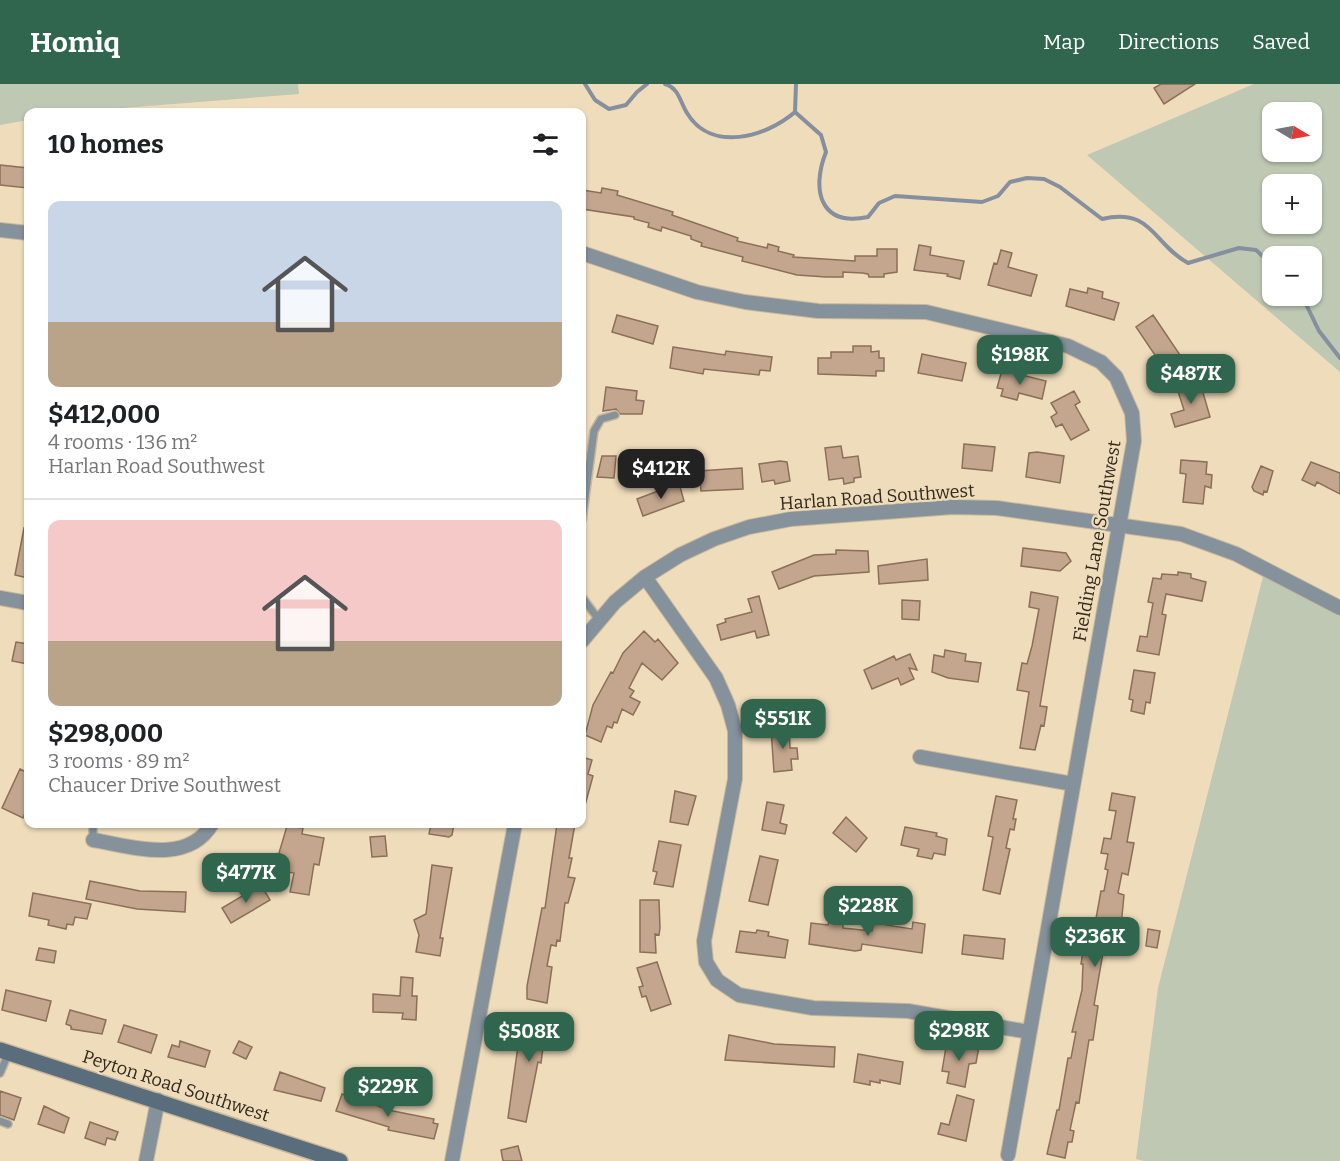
<!DOCTYPE html>
<meta charset="utf-8">
<style>
:root{--surface:#fff;--page:#f2f2f2;--text:#202124;--muted:#757577;--line:#e0e0e0;--accent:#30664d}
body{margin:0;font-family:Bitter,serif;background:var(--page);color:var(--text);height:100vh;display:flex;flex-direction:column;font-size:22px;white-space:nowrap}
*{box-sizing:border-box;margin:0}
p{font-size:20px;color:var(--muted)}
.icon{flex:none;width:33px;height:33px;fill:none;stroke:currentColor;stroke-width:2;stroke-linecap:round;stroke-linejoin:round}
.map{position:relative;flex:1;overflow:hidden}
.details{position:absolute;left:24px;top:24px;width:562px;height:720px;display:flex;flex-direction:column;background:var(--surface);border-radius:12px;box-shadow:0 2px 4px #0004}
.details>*{flex:none}
.needle{width:39px;rotate:100deg}
.fabs{position:absolute;left:1262px;top:18px;display:grid;gap:12px}
.fabs a{display:grid;place-items:center;width:60px;height:60px;border-radius:12px;background:var(--surface);box-shadow:0 2px 4px #0004;font-size:30px}
.price{position:absolute;translate:-50% -51px;padding:0 14px;border-radius:12px;background:var(--accent);color:#fff;font-size:20px;line-height:39px;filter:drop-shadow(0 2px 3px #0008)}
.price::after{content:'';position:absolute;left:50%;top:36px;width:18px;height:14px;margin-left:-9px;background:inherit;clip-path:polygon(0 0,100% 0,50% 100%)}
.price.current{background:#222;color:#fff}
ul{padding:0;list-style:none}
li{display:grid;align-content:center;gap:12px;height:318px;padding:0 24px}
li+li{border-top:2px solid var(--line)}
li span{display:grid;place-items:center;height:186px;border-radius:12px;color:#555}
li>.icon{margin-inline-start:auto}
span .icon{width:108px;height:108px;fill:#fffc;stroke-width:1}
li b{font-size:26px}
h2{display:flex;justify-content:space-between;align-items:center;height:72px;padding:0 24px;font-size:26px}
header{display:flex;align-items:center;gap:36px;box-sizing:border-box;height:84px;padding:0 30px;background:var(--accent);color:#fff}
header strong{font-size:28px}
nav{display:flex;gap:33px;margin-inline-start:auto;font-size:21px}
.map>svg:first-child{display:block}
.green{fill:#bec8b3;fill-rule:evenodd}
.lines{fill:none;stroke-linecap:round;stroke-linejoin:round}
.stream{stroke:#858f9e;stroke-width:4}
.building{fill:#c3a68d;stroke:#8b6f58;stroke-width:1.5}
.lane-casing{stroke:#c9b89b;stroke-width:10}
.street-casing{stroke:#c9b89b;stroke-width:16}
.secondary-casing{stroke:#c9b89b;stroke-width:18}
.lane{stroke:#85929c;stroke-width:7}
.street{stroke:#85929c;stroke-width:14}
.secondary{stroke:#5a6d7c;stroke-width:15}
.labels{text-anchor:middle;stroke-width:4.5;stroke-linejoin:round;paint-order:stroke}
.street-label{font-size:18px;fill:#30281c;stroke:#efdcbb}
</style>
<header>
<strong>Homiq</strong>
<nav><a>Map</a><a>Directions</a><a>Saved</a></nav>
</header>
<div class="map">
<svg width="1340" height="1077" viewBox="0 0 1340 1077">
<rect width="100%" height="100%" fill="#efdcbb"/>
<path class="green" d="M0 0H298L299 10 71 28H28V36L0 41Z
M1254 0H1340V288L1087 71ZM1311 28V68H1272V28ZM1311 100V140H1272V100ZM1272 172H1311V212H1272Z
M1265 485 1340 525V1077H1144L1136 1075 1158 904Z"/>
<g class="lines">
<path class="stream" d="M585 0 595 16 609 25 626 21 637 8 647 0
M665 0C679 4 680 18 687 29 711 69 766 53 795 28L796 0
M795 28 821 51 826 68C811 106 820 143 868 133L879 119 895 112 982 118 998 112 1010 98 1027 94 1044 95 1060 103 1102 135C1152 123 1153 160 1188 179L1239 164 1256 166 1272 181
M1302 212 1319 247 1340 274"/>
</g>
<path class="building" d="M1161 0H1195L1164 20 1154 4Z
M0 81 28 84V104L0 101Z
M602 104 618 107 617 111 673 128 672 131 738 154 737 157 767 164 768 160 779 163 778 167 794 171 793 173 855 177V172H877V165H897V188L884 190V193H869L868 190 862 189 843 188V193H826L797 191 742 177 743 173 701 162 702 159 691 155V152L662 143 661 147 648 143 649 139 634 135V133L582 125V106L601 109Z
M919 161 931 163 930 171 964 177 960 195 947 192 948 190 914 186Z
M1001 166 1012 169 1008 183 1037 191 1031 212 988 201 994 179 997 180Z
M1088 204 1103 208 1102 214 1119 219 1114 236 1066 222 1070 205 1087 209Z
M617 231 658 242 653 260 612 248Z
M1153 231 1180 271 1163 283 1136 243Z
M853 262H871V268L879 267V274H884V287H876V292L818 290V274H831V268H853Z
M673 263 725 271 726 267 772 273 770 287 760 286 759 291 704 285 703 290 670 284Z
M922 270 966 279 962 297 918 289Z
M1002 286 1046 297 1042 315 1019 309 1017 316 1001 312 1003 305 997 304Z
M1200 298 1210 333 1175 343 1171 330 1184 326 1177 304Z
M606 303 637 307 636 316 644 317 642 330H620L616 325 603 327Z
M1074 307 1080 318 1075 321 1089 346 1071 356 1062 340 1056 343 1051 333 1057 329 1051 319Z
M964 360 995 363 992 387 962 384Z
M841 362 843 374 858 372 861 393 854 394V398L844 400 843 394 829 396 825 364Z
M1037 368 1064 372 1060 399 1026 393 1029 369Z
M602 372H616L614 394 597 393Z
M1181 376 1207 378 1206 390 1212 391 1211 404 1205 402 1203 420 1183 418 1186 390 1180 389Z
M780 377 787 378 790 397 775 400 774 396 762 398 759 380Z
M1311 378 1340 389V410L1317 398 1315 402 1302 396Z
M1261 382 1273 387 1267 408 1264 407 1263 411 1254 407 1252 403Z
M742 384 743 405 701 407 699 387Z
M679 399 684 417 643 432 637 415Z
M24 444 28 445V494L15 491Z
M1023 464 1066 469 1071 477 1060 487 1021 482Z
M836 466 868 467 869 488 814 492 779 505 772 488 814 471 836 470Z
M927 475 928 496 879 500 878 482Z
M1178 488 1191 490V494L1206 498 1202 517 1166 510 1162 530 1166 531 1159 571 1137 567 1140 552 1147 553 1153 519 1148 518 1153 494 1161 495 1162 490 1178 491Z
M1031 508 1058 513 1040 622 1047 623 1044 642 1041 641 1035 666 1020 664 1029 608 1017 606 1022 579 1027 580 1032 562 1039 525 1029 523Z
M759 512 769 551 757 554 755 547 721 556 717 541 726 538 725 535 752 528 748 515Z
M902 516 920 517 919 536 902 535Z
M644 547 655 558 658 555 678 579 662 596 642 579 629 604 634 607 630 613 640 618 633 631 622 625 617 639 614 638 612 644 607 642 601 658 585 651 593 621 611 588 613 589 623 569Z
M16 558 28 560V580L12 577Z
M945 566 966 570 965 577 981 579 978 598 948 594 932 588 934 571 944 573Z
M910 570 917 586 909 584 914 595 901 601 898 594 872 605 864 586 894 572 896 576Z
M1134 586 1155 589 1150 619 1146 618 1144 630 1131 627 1133 616 1129 615Z
M789 644 790 664H797L798 675H791L792 686 774 688 771 645Z
M582 673 592 676 588 690 593 692 584 725H582Z
M20 685 28 689V722L23 734 2 724Z
M675 707 696 712 688 741 670 738Z
M1112 709 1135 713 1127 758 1134 759 1128 791 1122 789 1118 809 1124 811 1120 853 1106 851 1094 921 1098 922 1093 956H1089L1079 1019 1076 1018 1070 1046 1074 1047 1072 1058H1068L1065 1074 1047 1070 1057 1026H1059L1068 974H1071L1076 948H1072L1082 906 1083 880H1081L1084 861 1091 862 1101 807H1104L1108 786 1105 785 1108 770 1101 769 1104 754 1111 755 1116 727 1109 726Z
M996 712 1017 716 1013 735H1016L1014 746 1010 745 1006 764 1010 765 1000 810 983 806 993 753 988 752Z
M767 718 784 721 780 739 787 741 785 750 762 746Z
M846 733 867 754 856 768 833 749Z
M431 740H454L452 751 449 753 429 750Z
M557 740H575L569 774H572L568 793 575 794 568 819H565L560 857 557 856 556 862 551 861 547 882 552 883 547 919 527 915V902L542 824H545Z
M287 742 303 744 302 750 324 754 319 781 314 780 309 811 290 808 294 789 274 786Z
M905 743 937 749 936 752 947 755 945 771 934 769 932 775 917 772 919 765 901 761Z
M385 752 387 772 372 773 370 753Z
M659 757 681 761 673 803 654 800 657 788 653 787Z
M760 772 778 776 768 821 749 817Z
M432 781 452 784 440 854H443L440 872 416 868 419 851 414 836 426 830Z
M90 797 140 807 186 808 185 828 137 825 86 815Z
M261 801 270 816 231 839 222 824Z
M33 809 91 820 87 835 75 833 73 841 67 840 66 845 48 841 49 836 29 832Z
M640 816H659L660 844 659 851 655 850 656 869 640 868Z
M875 835 887 837 886 841 912 845 913 838 925 840 922 869 862 860 861 866 855 867 809 860 811 839 828 841 829 837 843 838V844L872 847Z
M1148 845 1160 847 1157 864 1146 862Z
M757 846 769 848 768 852 788 856 785 874 736 868 740 847 756 849Z
M964 851 1005 855 1003 875 962 870Z
M39 864 56 867 54 879 36 876Z
M657 878 671 920 651 927 646 912 642 913 639 903 643 902 637 884Z
M401 893 413 894 412 912H417L416 936 402 935 403 929 373 928V910L400 912Z
M6 906 51 917 46 937 2 926Z
M70 926 106 936 102 950 71 945V942L66 940Z
M522 933 549 936 548 941 559 943 557 957 544 956 541 979 538 978 526 1038 508 1034Z
M124 941 157 951 151 969 118 958Z
M729 951 774 960 835 963 834 983 725 976Z
M180 957 210 967 205 983 168 973 172 961 179 963Z
M239 957 252 963 246 975 233 969Z
M947 957 979 962 976 979 969 980 965 1003 947 999 949 988 942 987Z
M858 970 903 978 900 1000 880 996V999L870 997V1001L854 998Z
M280 988 325 1004 321 1017 274 1006Z
M0 1007 21 1014 14 1036 0 1031Z
M342 1010 393 1027 434 1035 433 1039 438 1040 434 1055 388 1046 389 1043 336 1027Z
M957 1011 974 1016 966 1057 938 1050 941 1039 949 1041Z
M44 1022 69 1034 64 1049 38 1040Z
M90 1038 118 1048 115 1056 107 1054 105 1061 85 1054Z
M518 1062 522 1077H503L501 1066Z"/>
<g class="lines">
<g class="lane-casing">
<path id="lane" d="M582 436 594 347 601 335 615 331
M582 513 599 536
M93 756V740
M0 989 9 968
M0 1037 8 1040"/>
</g>
<g class="street-casing">
<path id="street" d="M0 146 28 149
M582 169 697 208 745 218 818 227 926 228 1068 262 1101 278 1116 293 1132 329 1134 357 1008 1071
M645 493 716 594 728 621 735 647V695L704 857 706 878 717 896 739 911 813 924 908 927 1029 948
M0 514 28 519
M582 557 615 518 645 493 680 471 714 455 749 443 791 435 953 423 997 424 1181 450 1236 470 1340 524
M920 673 1073 700
M93 756C131 762 187 782 212 740
M146 1077 158 1016
M452 1077 515 740"/>
</g>
<g class="secondary-casing">
<path id="secondary" d="M0 966 340 1077"/>
</g>
<use href="#lane" class="lane"/>
<use href="#street" class="street"/>
<use href="#secondary" class="secondary"/>
</g>
<g class="labels">
<g class="street-label">
<text transform="translate(877 413) rotate(-4)" y="6">Harlan Road Southwest</text>
<text transform="translate(1097 457) rotate(-80)" y="6">Fielding Lane Southwest</text>
<text transform="translate(176 1002) rotate(18)" y="6">Peyton Road Southwest</text>
</g>
</g>
</svg>
<div class="fabs">
<a><svg class="needle" viewBox="-14 -14 28 28"><path d="M0-13l5 13h-10z" fill="#e53935"/><path d="M0 13l5-13h-10z" fill="#757577"/></svg></a>
<a>+</a>
<a>−</a>
</div>
<b class="price" style="left:1020px;top:302px">$198K</b>
<b class="price" style="left:1191px;top:321px">$487K</b>
<b class="price current" style="left:661px;top:416px">$412K</b>
<b class="price" style="left:783px;top:666px">$551K</b>
<b class="price" style="left:246px;top:820px">$477K</b>
<b class="price" style="left:868px;top:853px">$228K</b>
<b class="price" style="left:1095px;top:884px">$236K</b>
<b class="price" style="left:959px;top:978px">$298K</b>
<b class="price" style="left:529px;top:979px">$508K</b>
<b class="price" style="left:388px;top:1034px">$229K</b>
<section class="details">
<h2>10 homes<svg class="icon" aria-label="filters" viewBox="0 0 24 24"><path d="M4 7h16M4 17h16"/><circle cx="9" cy="7" r="2"/><circle cx="15" cy="17" r="2"/></svg></h2>
<ul>
<li><span style="background:linear-gradient(#c9d6e8 65%,#b9a48a 0)"><svg class="icon" aria-label="home" viewBox="0 0 24 24"><path d="M3 11l9-7 9 7M6 9v11h12V9"/></svg></span><div><b>$412,000</b><p>4 rooms · 136 m²</p><p>Harlan Road Southwest</p></div></li>
<li><span style="background:linear-gradient(#f6c9c9 65%,#b9a48a 0)"><svg class="icon" aria-label="home" viewBox="0 0 24 24"><path d="M3 11l9-7 9 7M6 9v11h12V9"/></svg></span><div><b>$298,000</b><p>3 rooms · 89 m²</p><p>Chaucer Drive Southwest</p></div></li>
</ul>
</section>
</div>
